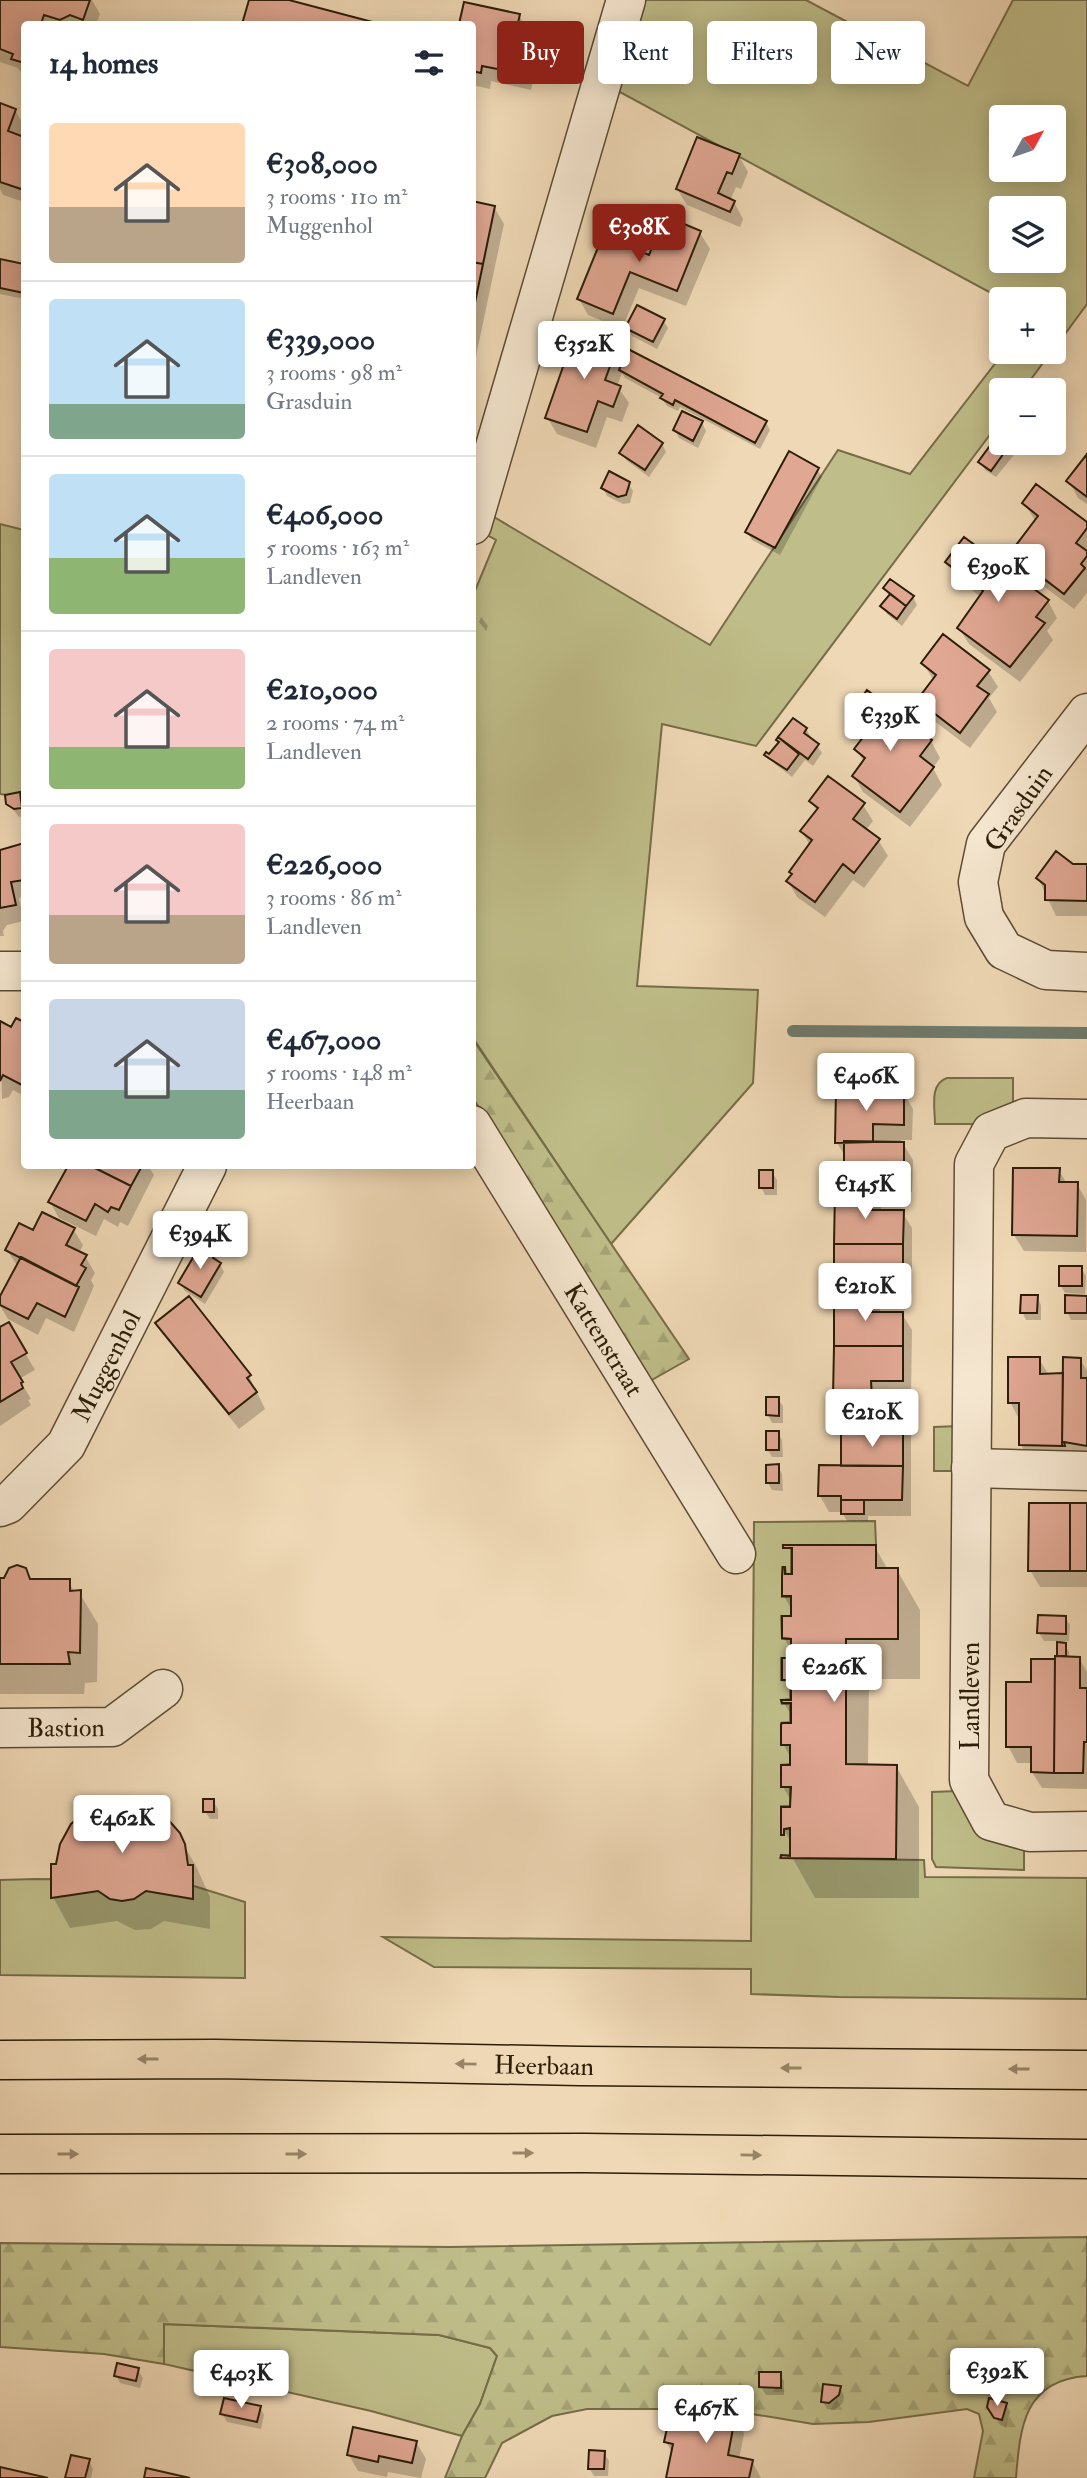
<!DOCTYPE html>
<meta charset="utf-8">
<style>
:root{--surface:#fff;--page:#f6f6f7;--text:#1f2937;--muted:#747a83;--line:#e0e1e3;--accent:#8f2418}
body{margin:0;font-family:"IM FELL Double Pica",serif;background:var(--page);color:var(--text);height:100vh;display:flex;flex-direction:column;font-size:26px;white-space:nowrap}
*{box-sizing:border-box;margin:0}
p{font-size:23px;color:var(--muted)}
.icon{flex:none;width:38px;height:38px;fill:none;stroke:currentColor;stroke-width:2;stroke-linecap:round;stroke-linejoin:round}
.map{position:relative;flex:1;overflow:hidden}
.panel{position:absolute;left:21px;top:21px;width:455px;height:1148px;display:flex;flex-direction:column;background:var(--surface);border-radius:7px;box-shadow:0 4px 18px #0003}
.panel>*{flex:none}
.top-card{position:absolute;left:497px;top:21px;width:485px;height:63px;display:flex;gap:14px}
.needle{width:46px;rotate:50deg}
.tools{position:absolute;left:989px;top:105px;display:grid;gap:14px}
.tools a{display:grid;place-items:center;width:77px;height:77px;border-radius:7px;background:var(--surface);box-shadow:0 4px 18px #0003;font-size:35px}
.price{position:absolute;translate:-50% -60px;padding:0 16px;border-radius:7px;background:#fff;color:#222;font-size:23px;line-height:46px;filter:drop-shadow(0 2px 4px #0008)}
.price::after{content:'';position:absolute;left:50%;top:42px;width:21px;height:16px;margin-left:-10px;background:inherit;clip-path:polygon(0 0,100% 0,50% 100%)}
.price.active{background:var(--accent);color:#fff}
ul{padding:0;list-style:none}
li{display:flex;align-items:center;gap:21px;height:175px;padding:0 28px}
li+li{border-top:2px solid var(--line)}
li span{display:grid;place-items:center;flex:none;width:196px;height:140px;border-radius:7px;color:#555}
li>.icon{margin-inline-start:auto}
span .icon{width:84px;height:84px;fill:#fffc;stroke-width:1}
li b{font-size:30px}
h2{display:flex;justify-content:space-between;align-items:center;height:84px;padding:0 28px;font-size:30px}
.chip{padding:0 24px;border-radius:7px;background:var(--surface);box-shadow:0 4px 18px #0003;font-size:24px;line-height:63px}
.chip.active{background:var(--accent);color:#fff}
.map>svg:first-child{display:block}
.grass{fill:#bfbd89;stroke:#766d48;stroke-width:2;fill-rule:evenodd}
.forest{fill:url(#forest-firs);stroke:#766d48;stroke-width:2}
.shadow{fill:#0003}
.lines{fill:none;stroke-linecap:round;stroke-linejoin:round}
.stream{stroke:#6e7b6d;stroke-width:12}
.building{fill:#e0a793;stroke:#2c1d07;stroke-width:2}
.minor-casing{stroke:#5d4c32;stroke-width:41}
.major-casing{stroke:#2c1d07;stroke-width:41}
.minor{stroke:#f5e6cf;stroke-width:38}
.major{stroke:#efd8b5;stroke-width:38}
.oneway{fill:#978467}
.labels{text-anchor:middle;stroke-width:6;stroke-linejoin:round;paint-order:stroke}
.street-label{font-size:26px;fill:#2c1d07;stroke:#f5e6cf}
</style>
<div class="map">
<svg width="1087" height="2478" viewBox="0 0 1087 2478">
<defs>
<pattern id="forest-firs" width="22" height="20" patternUnits="userSpaceOnUse" patternTransform="scale(1.75)"><rect width="22" height="20" fill="#bfbd89"/><path d="M5 1l3.5 6h-7zM16 11l3.5 6h-7z" fill="#a4a275"/></pattern>
</defs>
<rect width="100%" height="100%" fill="#efd8b5"/>
<filter id="stains"><feTurbulence type="fractalNoise" baseFrequency=".00286" numOctaves="4"/><feColorMatrix values="0 0 0 0 .2 0 0 0 0 .09 0 0 0 0 .02 0 0 0 .5 -.17"/></filter>
<radialGradient id="worn" r=".72"><stop offset=".6" stop-color="#630" stop-opacity="0"/><stop offset="1" stop-color="#630" stop-opacity=".3"/></radialGradient>
<path class="grass" d="M640 0H806L968 86 1013 0H1087V304L1054 349V299H1002L618 91ZM1001 117H1054V170H1001ZM1001 208H1054V261H1001Z
M1004 352H1051L1023 390H1001V420L756 746 662 724 637 986 758 990 753 1083 611 1244 473 1038 472 598 496 540 487 535 494 517 710 645 838 450 910 474Z
M0 524 24 530V797L0 794Z
M947 1078H1013V1106L978 1124H935C935 1108 929 1084 947 1078Z
M959 1426V1471H934V1427Z
M875 1521 876 1545H783V1548H791V1574H786L785 1567H782V1597H791V1616H781L782 1639H791V1658H781V1680L790 1681V1699L781 1700 782 1704H790V1722L781 1723V1745H790V1764L781 1765V1787H790V1806H781V1835H784V1829H790V1855H781L780 1858 924 1860 925 1877 1087 1878V1999L839 1997 751 1994V1969L434 1967 383 1937 751 1941 754 1522Z
M957 1791 963 1810 971 1821 1024 1844V1870L936 1867 932 1859V1792Z
M35 1879 175 1880 245 1902V1978L0 1975V1880Z
M163 2324 439 2335 490 2348 497 2356 480 2404 462 2436 371 2411 164 2364Z"/>
<path class="forest" d="M472 1038 689 1359 650 1381 473 1098Z
M1087 2237V2376C1024 2380 1020 2427 1016 2478H974L983 2431 979 2414 967 2409 869 2422 813 2424 722 2409H587L552 2416 502 2443 485 2478H445L462 2436 480 2404 497 2356 490 2348 439 2335 164 2324V2364L104 2354 0 2347V2243L450 2247Z"/>
<path class="shadow" d="M0 0H92L100 14 96 24H24V76L18 68 0 62Z
M251 0H282L373 24H244Z
M466 4 519 15 528 32 527 36 530 37 539 53 531 90 491 81 490 89 472 85V24H461Z
M0 105 15 110 24 126 20 137 24 139V202L3 195 0 189Z
M739 156 748 172 741 189 736 187 730 201 734 202 743 219 740 227 687 205 677 189Z
M472 203 494 207 504 224 476 356 472 355Z
M700 233 710 249 686 306 639 288 622 329 588 315 579 299Z
M0 260 24 266V299L0 294Z
M663 320 668 328 657 349 632 336 627 328Z
M617 343 626 358 766 422 770 430 760 449 680 407 678 411 667 406 662 398 625 378 622 373 617 386 629 403 622 422 607 417 596 448 557 434 547 417Z
M702 423 706 431 698 448 679 438 675 430Z
M1001 435V443L1023 444 996 477 985 470 980 462Z
M662 444 666 452 649 477 626 460 621 453Z
M1087 457V504L1078 498 1069 481Z
M817 469 822 477 780 555 752 540 747 532Z
M628 483 633 491 630 503 623 504 607 496 603 488Z
M1024 503 1087 524V593L1074 609 1022 570 1012 553 1036 522Z
M947 562 1048 601 1057 618 1047 631 1053 640 1020 682 969 644 959 628 981 597 957 579Z
M885 589 913 597 917 605 902 626 887 614 883 606 890 597Z
M481 617 488 626 486 631 479 622Z
M923 663 988 671 998 687 989 698 997 712 970 748 929 717 919 701 934 681Z
M853 716 931 741 940 758 933 768 942 785 910 827 863 792 854 776 864 762 856 749 865 737Z
M793 720 806 729 811 737 809 739 817 746 822 753 813 766 805 760 792 777 775 764 770 756 780 743 778 740Z
M19 794 24 808V816L19 817 8 803Z
M811 801 863 805 873 821 866 830 878 840 888 856 864 888 853 880 825 917 797 897 788 881 810 845 802 832 817 811Z
M24 845V897L19 898 24 921 7 925 3 931 4 936H0V851Z
M1072 866H1087V916H1056L1038 878Z
M17 1020 24 1024V1096L13 1090 9 1097 2 1099 0 1023 12 1029Z
M854 1073 859 1081V1092H903L913 1109 912 1140H901L913 1160 912 1192H881V1212H902L912 1228V1294H880V1314H902L912 1330 911 1396H900L911 1416V1516H868V1521H847L842 1512H829L820 1496V1466L843 1467V1413L835 1399 837 1193H851V1184L845 1175 846 1158 837 1143 848 1092 843 1082Z
M69 1166H148L154 1175 128 1226 120 1222 118 1227 104 1219 96 1236 59 1218 50 1202Z
M1059 1170 1067 1184H1077L1086 1200V1252L1024 1251 1014 1235Z
M772 1172 777 1180V1195H765L761 1187Z
M73 1229 83 1245 79 1253 85 1256 95 1273 91 1280 94 1286 74 1332 46 1318 38 1335 8 1319 0 1306V1300L18 1267 7 1250 34 1232Z
M215 1254 224 1272 205 1304 185 1291 180 1283Z
M1081 1268 1086 1276 1085 1294 1065 1293 1061 1286Z
M1037 1297 1041 1305V1320H1026L1022 1312Z
M1087 1297V1320H1071L1067 1312Z
M157 1323 249 1376 265 1409 239 1429 167 1339Z
M8 1324 35 1370 19 1379 31 1399 28 1400 31 1405 0 1426V1329Z
M1039 1359 1049 1375H1065L1080 1359 1087 1371V1460L1030 1461 1021 1445 1019 1419 1010 1402Z
M778 1399 783 1406V1423H772L768 1415Z
M778 1433 782 1440 783 1457H772L767 1449Z
M778 1466 782 1474 783 1491 772 1490 768 1483Z
M1087 1505V1587H1040L1030 1570Z
M875 1547 888 1570H897L920 1610V1679H869L868 1766H896L919 1807V1898H815L792 1857V1844L783 1828 792 1808V1802L783 1787 792 1766V1760L783 1744 793 1725V1718L784 1703 792 1702V1694L784 1679 793 1660V1654L784 1638 793 1618V1612L784 1596 793 1576Z
M0 1580 68 1581 75 1593 80 1594 98 1624 97 1682 85 1683 84 1694H0Z
M1065 1618 1070 1625 1069 1641H1063L1069 1652V1658H1079L1087 1672V1789L1042 1788 1032 1772V1763H1017L1008 1746 1033 1684 1059 1657V1641H1044L1039 1633Z
M213 1801 218 1809V1819H210L205 1811Z
M178 1835 196 1866 210 1897V1929L164 1921 151 1929 135 1930 117 1921 70 1928 53 1897 57 1866Z
M138 2370 143 2378 140 2388 120 2383 116 2375Z
M780 2374 784 2381V2395H766L761 2387Z
M840 2388 844 2396 843 2403 834 2410 827 2409 823 2401Z
M728 2403 744 2434 739 2459 752 2461 761 2478H668L673 2454 666 2442 697 2428Z
M1006 2404 1010 2412 1006 2427 1000 2425 994 2415Z
M260 2407 264 2415 261 2429 227 2422 222 2414Z
M416 2442 426 2459 421 2478 388 2472 387 2477 358 2471 349 2455Z
M604 2453 609 2461 608 2476H594L589 2468Z
M89 2461 93 2469 91 2478H67Z"/>
<g class="lines">
<path class="stream" d="M793 1031 1087 1033"/>
</g>
<path class="building" d="M0 0H90L83 20 70 15 60 20 44 15 41 24H24V63L11 59 13 54 0 49Z
M249 0H289L380 24H242Z
M464 2 520 14 516 32 531 35 523 74 482 66 481 73 472 71V24H459Z
M0 103 16 109 8 131 24 137V190L0 182Z
M697 137 740 154 732 174 727 172 718 193 735 201 730 212 676 189Z
M472 201 495 206 483 264 472 262Z
M665 216 701 231 677 291 630 272 613 314 577 299 603 235 649 255Z
M0 259 24 264V293L0 288Z
M472 262 483 264 472 317Z
M637 305 665 319 653 342 625 328Z
M577 327 619 342 605 380 621 386 613 407 598 401 587 432 545 418Z
M628 349 767 421 755 443 675 400 673 405 660 398 663 394 619 370Z
M682 411 703 421 693 441 673 430Z
M638 425 663 443 645 470 619 453Z
M1001 432V443H1015L1006 454 992 443Z
M992 443 1004 453 991 471 978 462Z
M789 451 819 468 775 548 745 532Z
M1087 454V497L1066 481Z
M609 471 630 482 626 495 618 497 601 488Z
M1036 484 1087 522V528L1076 543 1087 551V556L1081 564 1085 568 1064 594 1010 553 1038 516 1022 503Z
M964 537 1049 600 1036 617 1045 623 1010 667 957 628 983 591 945 562Z
M890 579 914 596 906 606 883 588Z
M890 594 906 606 897 619 880 606Z
M943 634 990 670 977 686 989 694 960 733 917 700 936 675 921 663Z
M867 690 932 740 920 756 934 767 900 812 852 776 865 758 854 749 867 732 855 723 857 720 851 716 864 699 862 697Z
M793 718 807 728 804 733 819 744 808 759 778 737Z
M778 737 799 754 787 770 764 755 766 752 769 754 779 742 776 740Z
M828 776 865 803 853 819 880 839 854 873 843 864 815 902 786 881 792 874 789 872 812 840 800 831 818 808 809 801Z
M20 792 22 808 14 809 6 804 5 795Z
M24 843V880L11 882 16 905 0 908V850Z
M1056 851 1073 864H1087V901L1045 900V885L1036 878Z
M16 1018 24 1022V1086L3 1075 0 1081V1021L11 1027Z
M841 1071H855V1083H841Z
M836 1090 904 1091V1125L873 1124V1142L835 1143Z
M844 1141 904 1142V1176H872L873 1191H849V1176L844 1175Z
M68 1166H91L131 1186 119 1210 111 1207 108 1212 95 1204 86 1221 48 1202Z
M91 1166H142L131 1186Z
M1013 1168H1060L1059 1182H1078L1077 1236 1012 1235Z
M759 1170H773V1188H759Z
M835 1191H873L872 1210H904L903 1244H834Z
M42 1212 75 1228 66 1245 87 1255 81 1265 86 1268 76 1286 5 1250 19 1223 33 1230Z
M201 1244 216 1252 213 1258 221 1263 201 1297 178 1283Z
M834 1244H903V1279L872 1278V1295H834Z
M21 1257 79 1287 65 1317 37 1303 28 1319 0 1305V1296Z
M1059 1266H1082V1286H1059Z
M834 1295H872V1312H903V1346H834Z
M1021 1295H1038L1037 1313H1020Z
M1065 1295 1087 1296V1313H1065Z
M189 1296 251 1375 247 1378 257 1392 229 1414 155 1323Z
M9 1322 27 1353 11 1362 23 1382 21 1383 23 1388 0 1402V1327Z
M834 1346H903V1381H871L872 1397H833Z
M1008 1357H1040V1374L1063 1373 1062 1446 1019 1445V1403H1008Z
M1063 1357 1081 1358V1378H1087V1446L1064 1442 1065 1446H1062Z
M766 1397H779V1416L766 1415Z
M833 1397 902 1398 903 1432H841L842 1399H834Z
M766 1431H779V1450H766Z
M841 1432H903V1466H841Z
M779 1464V1483H766V1465Z
M819 1465 903 1466 902 1500H841V1496H818Z
M841 1500H864V1514H841Z
M1029 1503H1070V1571H1028Z
M1070 1503H1087V1571H1070Z
M783 1545H876V1568H898V1639H846V1764L897 1765 896 1859 781 1858V1855L790 1856V1828L784 1829V1835H781V1807H790L791 1787H781V1765H790V1745H781V1725L782 1723H791V1703H782L781 1700H791V1680H782V1658H791V1639L782 1638V1616H791V1596H782V1577L783 1567H785V1574H792V1548H783Z
M17 1565 26 1568 30 1579H70V1591L81 1590 80 1653 68 1652 70 1664H0V1578H4L9 1568Z
M1038 1615 1066 1616V1634L1037 1633Z
M1057 1642 1066 1643V1656H1057Z
M1055 1656 1080 1657V1688H1087V1742H1084L1083 1773H1054Z
M1031 1659H1055L1054 1773 1031 1772V1747H1006V1682H1031Z
M203 1799H214V1812H203Z
M123 1800 155 1809 165 1816 180 1833 185 1844 188 1865H193V1899L146 1891 134 1899 122 1901 110 1899 98 1891 51 1898V1864H56L60 1844 71 1824 89 1809 100 1804Z
M117 2363 139 2368 136 2381 114 2376Z
M759 2372H781V2388L759 2387Z
M823 2384 841 2386 839 2395 829 2403 821 2402Z
M224 2398 261 2406 257 2422 220 2414Z
M713 2398 725 2399 734 2408 735 2418 728 2455 753 2460 749 2478H666L673 2444 664 2442 669 2419 696 2425 701 2406Z
M989 2398 1007 2403 1002 2420 994 2418 987 2407Z
M353 2427 417 2441 412 2463 379 2456 378 2462 347 2455Z
M589 2450 605 2451 604 2469H588Z
M71 2455 90 2459 85 2478H65Z
M0 2467 48 2478H0Z
M146 2468 190 2478H144Z"/>
<g class="lines">
<g class="minor-casing">
<g id="minor">
<path d="M472 525 626 0"/>
<path d="M1087 713 986 844 978 882 984 917 1004 950 1046 970 1087 972"/>
<path d="M0 971H24"/>
<path d="M1087 1119 1026 1118 991 1132 974 1164 969 1780 991 1821 1030 1832 1087 1831"/>
<path id="s1" d="M472 1125 736 1554"/>
<path d="M971 1468 1087 1471"/>
<path id="s2" d="M0 1507 8 1504 66 1445 207 1166"/>
<path id="s3" d="M0 1728 112 1727 163 1689"/>
</g>
</g>
<g class="major-casing">
<g id="major">
<path id="s4" d="M0 2060 216 2059 580 2066 1087 2070"/>
<path d="M0 2154 584 2153 1087 2159"/>
</g>
</g>
<use href="#minor" class="minor"/>
<use href="#major" class="major"/>
</g>
<defs><path id="oneway-solid" d="M-6-.8H1V-3.2L6.5 0L1 3.2V.8H-6Z" transform="scale(1.75)"/></defs>
<g class="oneway">
<use href="#oneway-solid" transform="translate(148 2059) rotate(180)"/>
<use href="#oneway-solid" transform="translate(466 2064) rotate(-179)"/>
<use href="#oneway-solid" transform="translate(791 2068) rotate(-180)"/>
<use href="#oneway-solid" transform="translate(1019 2069) rotate(-180)"/>
<use href="#oneway-solid" transform="translate(523 2153)"/>
<use href="#oneway-solid" transform="translate(68 2154)"/>
<use href="#oneway-solid" transform="translate(296 2154)"/>
<use href="#oneway-solid" transform="translate(751 2155) rotate(1)"/>
</g>
<g class="labels">
<g class="street-label">
<text transform="translate(1018 808) rotate(-55)" y="9">Grasduin</text>
<text dy="9" stroke="none"><textPath href="#s1" startOffset="252">Kattenstraat</textPath></text>
<text dy="9" stroke="none"><textPath href="#s2" startOffset="180">Muggenhol</textPath></text>
<text transform="translate(970 1696) rotate(-90)" y="9">Landleven</text>
<text dy="9" stroke="none"><textPath href="#s3" startOffset="66">Bastion</textPath></text>
<text dy="9" stroke="none"><textPath href="#s4" startOffset="544">Heerbaan</textPath></text>
</g>
</g>
<rect width="100%" height="100%" filter="url(#stains)"/>
<rect width="100%" height="100%" fill="url(#worn)"/>
</svg>
<div class="tools">
<a><svg class="needle" viewBox="-14 -14 28 28"><path d="M0-13l5 13h-10z" fill="#e53935"/><path d="M0 13l5-13h-10z" fill="#747a83"/></svg></a>
<a><svg class="icon" aria-label="layers" viewBox="0 0 24 24"><path d="M12 4l9 5-9 5-9-5zM3 14l9 5 9-5"/></svg></a>
<a>+</a>
<a>−</a>
</div>
<b class="price active" style="left:639px;top:264px">€308K</b>
<b class="price" style="left:584px;top:381px">€352K</b>
<b class="price" style="left:998px;top:604px">€390K</b>
<b class="price" style="left:890px;top:753px">€339K</b>
<b class="price" style="left:866px;top:1113px">€406K</b>
<b class="price" style="left:865px;top:1221px">€145K</b>
<b class="price" style="left:200px;top:1271px">€394K</b>
<b class="price" style="left:865px;top:1323px">€210K</b>
<b class="price" style="left:872px;top:1449px">€210K</b>
<b class="price" style="left:834px;top:1704px">€226K</b>
<b class="price" style="left:122px;top:1855px">€462K</b>
<b class="price" style="left:997px;top:2408px">€392K</b>
<b class="price" style="left:241px;top:2410px">€403K</b>
<b class="price" style="left:706px;top:2445px">€467K</b>
<div class="top-card">
<a class="chip active">Buy</a>
<a class="chip">Rent</a>
<a class="chip">Filters</a>
<a class="chip">New</a>
</div>
<section class="panel">
<h2>14 homes<svg class="icon" aria-label="filters" viewBox="0 0 24 24"><path d="M4 7h16M4 17h16"/><circle cx="9" cy="7" r="2"/><circle cx="15" cy="17" r="2"/></svg></h2>
<ul>
<li><span style="background:linear-gradient(#ffd9b3 60%,#b9a48a 0)"><svg class="icon" aria-label="home" viewBox="0 0 24 24"><path d="M3 11l9-7 9 7M6 9v11h12V9"/></svg></span><div><b>€308,000</b><p>3 rooms · 110 m²</p><p>Muggenhol</p></div></li>
<li><span style="background:linear-gradient(#bfe0f5 75%,#7fa58c 0)"><svg class="icon" aria-label="home" viewBox="0 0 24 24"><path d="M3 11l9-7 9 7M6 9v11h12V9"/></svg></span><div><b>€339,000</b><p>3 rooms · 98 m²</p><p>Grasduin</p></div></li>
<li><span style="background:linear-gradient(#bfe0f5 60%,#8fb573 0)"><svg class="icon" aria-label="home" viewBox="0 0 24 24"><path d="M3 11l9-7 9 7M6 9v11h12V9"/></svg></span><div><b>€406,000</b><p>5 rooms · 163 m²</p><p>Landleven</p></div></li>
<li><span style="background:linear-gradient(#f6c9c9 70%,#8fb573 0)"><svg class="icon" aria-label="home" viewBox="0 0 24 24"><path d="M3 11l9-7 9 7M6 9v11h12V9"/></svg></span><div><b>€210,000</b><p>2 rooms · 74 m²</p><p>Landleven</p></div></li>
<li><span style="background:linear-gradient(#f6c9c9 65%,#b9a48a 0)"><svg class="icon" aria-label="home" viewBox="0 0 24 24"><path d="M3 11l9-7 9 7M6 9v11h12V9"/></svg></span><div><b>€226,000</b><p>3 rooms · 86 m²</p><p>Landleven</p></div></li>
<li><span style="background:linear-gradient(#c9d6e8 65%,#7fa58c 0)"><svg class="icon" aria-label="home" viewBox="0 0 24 24"><path d="M3 11l9-7 9 7M6 9v11h12V9"/></svg></span><div><b>€467,000</b><p>5 rooms · 148 m²</p><p>Heerbaan</p></div></li>
</ul>
</section>
</div>
